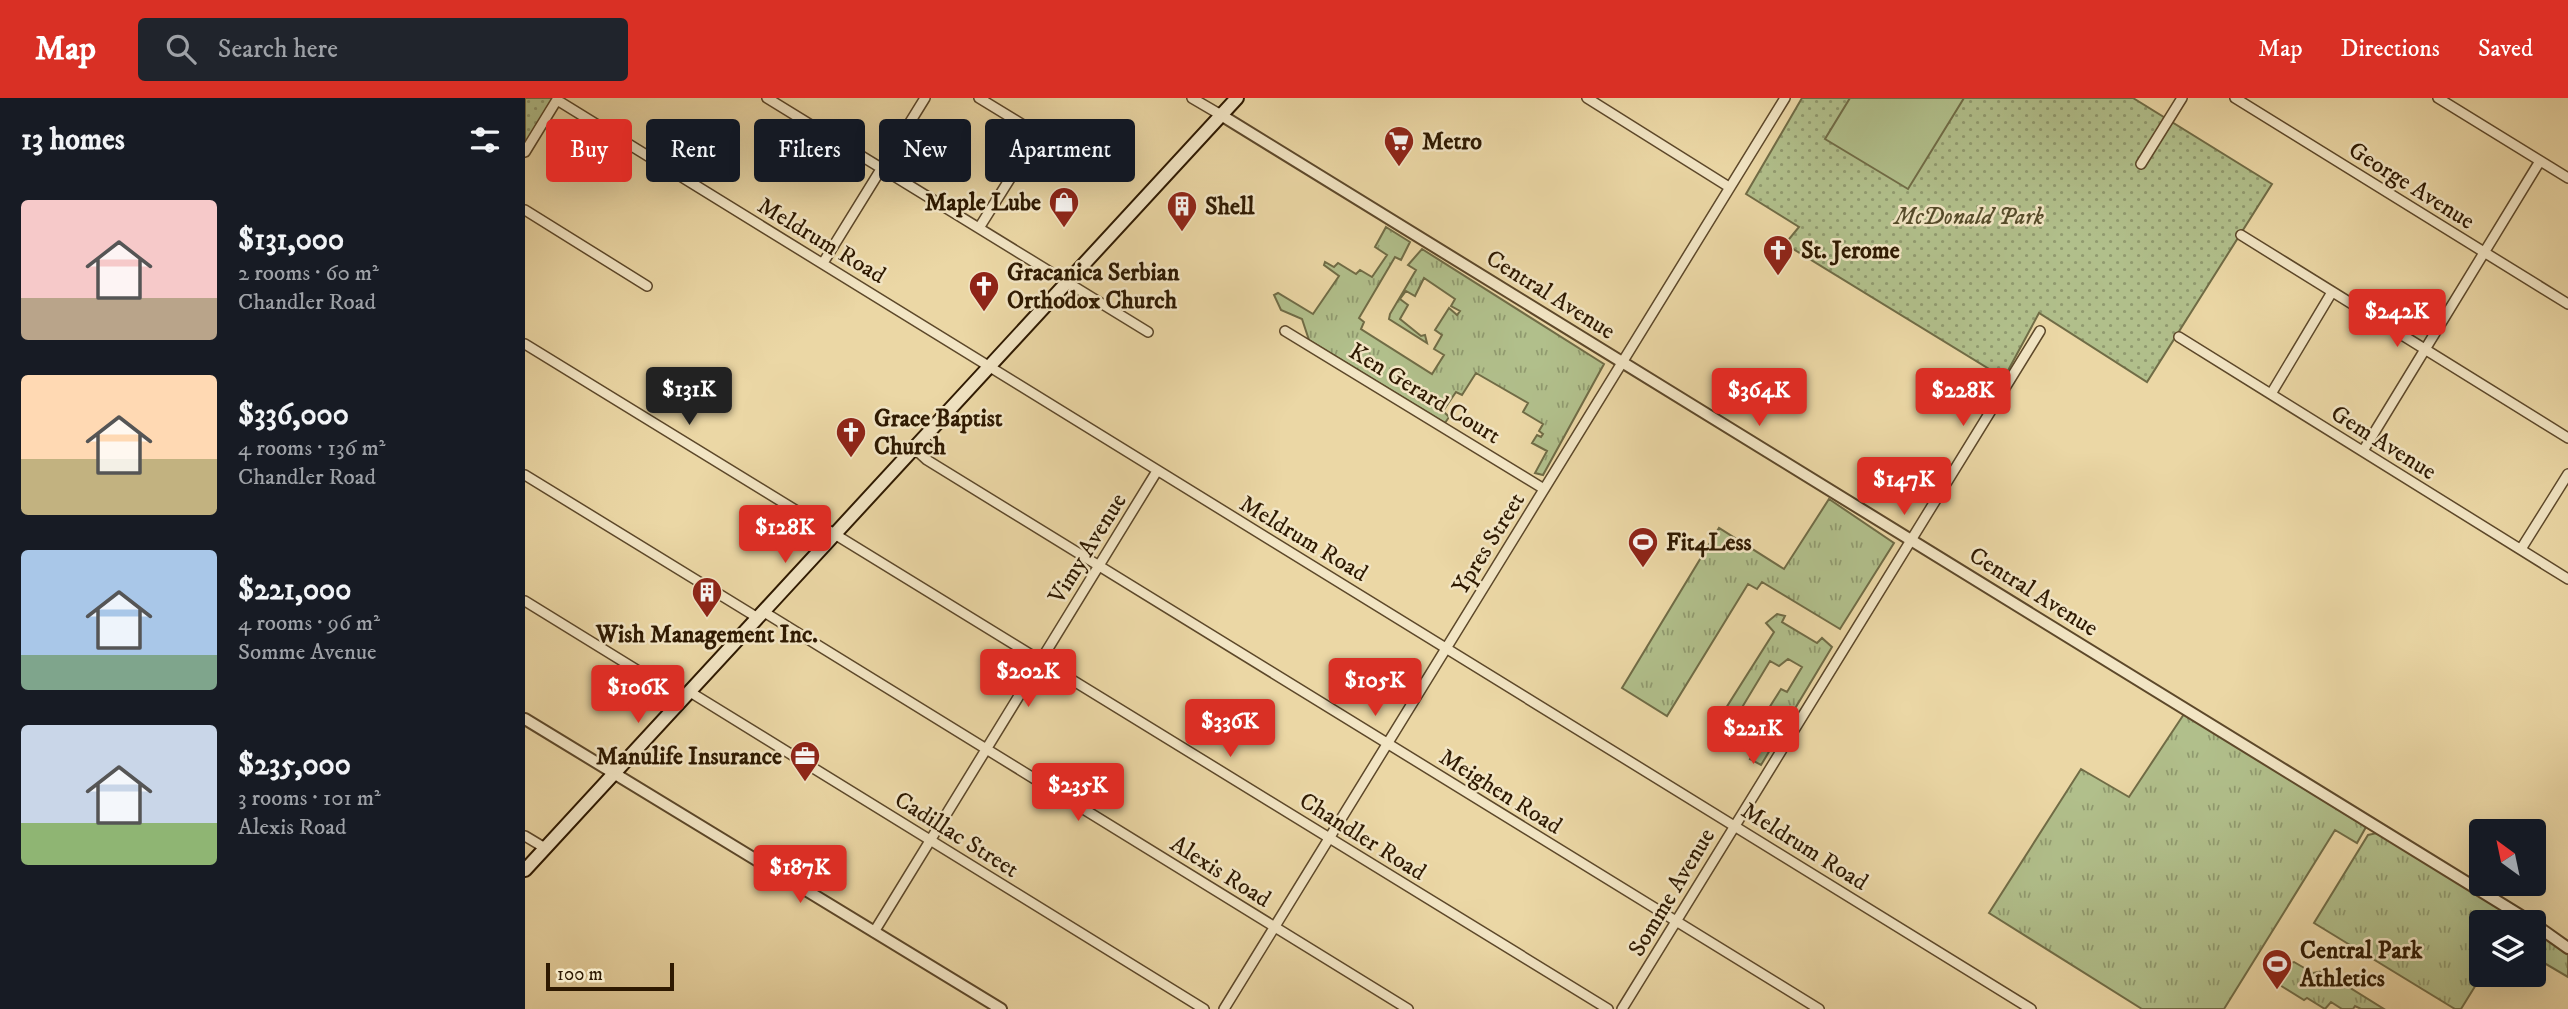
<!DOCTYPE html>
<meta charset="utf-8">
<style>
:root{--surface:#171b24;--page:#20242c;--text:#f1f3f6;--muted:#9ea1a6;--accent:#d93025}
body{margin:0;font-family:"IM FELL DW Pica",serif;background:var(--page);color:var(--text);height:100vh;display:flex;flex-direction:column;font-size:26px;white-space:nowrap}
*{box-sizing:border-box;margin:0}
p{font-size:23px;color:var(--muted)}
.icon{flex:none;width:38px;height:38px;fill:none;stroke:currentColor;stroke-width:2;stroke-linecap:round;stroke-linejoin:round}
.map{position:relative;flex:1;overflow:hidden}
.details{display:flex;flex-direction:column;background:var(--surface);width:525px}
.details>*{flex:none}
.guide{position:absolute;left:21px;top:21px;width:665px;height:63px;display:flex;gap:14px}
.needle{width:46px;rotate:327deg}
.fabs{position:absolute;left:1944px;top:721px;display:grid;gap:14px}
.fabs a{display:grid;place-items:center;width:77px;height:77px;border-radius:7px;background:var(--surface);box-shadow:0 7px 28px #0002;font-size:35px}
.scale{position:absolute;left:21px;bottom:18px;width:128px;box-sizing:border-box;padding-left:7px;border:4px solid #2e1901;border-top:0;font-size:19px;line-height:24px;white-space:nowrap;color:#2e1901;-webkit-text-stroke:5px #f2e5c4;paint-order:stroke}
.price{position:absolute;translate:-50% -60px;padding:0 16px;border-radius:7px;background:var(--accent);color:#fff;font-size:23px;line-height:46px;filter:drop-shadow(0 2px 4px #0008)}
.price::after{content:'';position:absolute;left:50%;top:42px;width:21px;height:16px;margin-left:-10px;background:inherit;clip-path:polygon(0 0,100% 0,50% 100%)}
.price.current{background:#222;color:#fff}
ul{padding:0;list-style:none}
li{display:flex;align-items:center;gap:21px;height:175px;padding:0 21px}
li span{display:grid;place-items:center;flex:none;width:196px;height:140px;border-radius:7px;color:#555}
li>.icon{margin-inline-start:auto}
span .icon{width:84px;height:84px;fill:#fffc;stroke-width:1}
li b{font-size:30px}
h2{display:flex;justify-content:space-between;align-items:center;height:84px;padding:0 21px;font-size:30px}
.tag{padding:0 24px;border-radius:7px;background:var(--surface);box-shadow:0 7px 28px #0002;font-size:24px;line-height:63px}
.tag.current{background:var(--accent);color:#fff}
header{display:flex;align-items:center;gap:42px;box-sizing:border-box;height:98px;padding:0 35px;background:var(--accent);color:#fff}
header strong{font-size:33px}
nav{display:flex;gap:38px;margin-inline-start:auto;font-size:24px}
.search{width:490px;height:63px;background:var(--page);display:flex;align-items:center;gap:18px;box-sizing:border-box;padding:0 24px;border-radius:7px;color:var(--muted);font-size:26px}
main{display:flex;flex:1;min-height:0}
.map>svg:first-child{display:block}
.grass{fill:url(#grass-tufts);stroke:#706c46;stroke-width:2}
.park{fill:url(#park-dots);stroke:#706c46;stroke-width:2}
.pitch{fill:#b1bf8b;stroke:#706c46;stroke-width:2}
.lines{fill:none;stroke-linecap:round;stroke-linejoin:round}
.minor-casing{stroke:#5d482a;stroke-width:12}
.tertiary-casing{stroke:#5d482a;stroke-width:14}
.secondary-casing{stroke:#2e1901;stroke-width:16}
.minor{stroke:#f2e5c4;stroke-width:9}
.tertiary{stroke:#f2e5c4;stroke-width:10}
.secondary{stroke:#f2e5c4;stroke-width:12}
.labels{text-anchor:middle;stroke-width:5;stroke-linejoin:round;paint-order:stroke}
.poi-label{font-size:24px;font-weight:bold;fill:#2e1901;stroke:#f2e5c4;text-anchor:start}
.street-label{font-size:24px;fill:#2e1901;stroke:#f2e5c4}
.park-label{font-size:24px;font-style:italic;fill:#554b2a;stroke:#f2e5c4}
</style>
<header>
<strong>Map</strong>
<div class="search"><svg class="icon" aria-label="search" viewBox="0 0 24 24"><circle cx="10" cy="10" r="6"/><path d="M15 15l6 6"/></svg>Search here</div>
<nav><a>Map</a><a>Directions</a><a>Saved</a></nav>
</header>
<main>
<section class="details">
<h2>13 homes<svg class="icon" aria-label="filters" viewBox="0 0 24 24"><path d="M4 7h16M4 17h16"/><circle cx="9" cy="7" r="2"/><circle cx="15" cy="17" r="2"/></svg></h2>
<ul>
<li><span style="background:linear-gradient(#f6c9c9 70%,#b9a48a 0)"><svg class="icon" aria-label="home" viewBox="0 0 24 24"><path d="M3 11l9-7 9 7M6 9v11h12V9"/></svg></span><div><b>$131,000</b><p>2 rooms · 60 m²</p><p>Chandler Road</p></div></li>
<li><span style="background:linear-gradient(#ffd9b3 60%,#c2b280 0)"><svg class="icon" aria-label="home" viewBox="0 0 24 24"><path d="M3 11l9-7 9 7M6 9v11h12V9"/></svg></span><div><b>$336,000</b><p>4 rooms · 136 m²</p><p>Chandler Road</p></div></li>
<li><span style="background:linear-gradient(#a9c7e8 75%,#7fa58c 0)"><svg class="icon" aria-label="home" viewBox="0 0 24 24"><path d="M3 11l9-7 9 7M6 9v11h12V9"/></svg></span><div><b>$221,000</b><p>4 rooms · 96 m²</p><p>Somme Avenue</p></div></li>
<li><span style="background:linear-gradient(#c9d6e8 70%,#8fb573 0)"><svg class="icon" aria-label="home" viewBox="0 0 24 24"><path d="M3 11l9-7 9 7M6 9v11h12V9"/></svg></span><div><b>$235,000</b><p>3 rooms · 101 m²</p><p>Alexis Road</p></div></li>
</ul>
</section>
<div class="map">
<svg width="2043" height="911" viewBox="0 0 2043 911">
<defs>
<pattern id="grass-tufts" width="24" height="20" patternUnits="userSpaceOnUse" patternTransform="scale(1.75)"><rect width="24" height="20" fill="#b1bf8b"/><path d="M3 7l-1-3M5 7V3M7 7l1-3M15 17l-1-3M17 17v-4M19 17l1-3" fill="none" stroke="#909a6f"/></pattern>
<pattern id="park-dots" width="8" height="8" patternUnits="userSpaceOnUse" patternTransform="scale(1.75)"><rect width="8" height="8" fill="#b1bf8b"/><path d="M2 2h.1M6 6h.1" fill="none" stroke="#909a6f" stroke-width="1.8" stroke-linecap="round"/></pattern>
</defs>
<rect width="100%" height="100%" fill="#ebd7a5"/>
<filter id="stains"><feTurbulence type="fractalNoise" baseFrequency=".00286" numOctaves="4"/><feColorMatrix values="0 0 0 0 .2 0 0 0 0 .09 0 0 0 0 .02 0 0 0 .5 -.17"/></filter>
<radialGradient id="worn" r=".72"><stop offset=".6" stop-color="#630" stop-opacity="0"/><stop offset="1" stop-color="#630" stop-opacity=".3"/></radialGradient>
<path class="grass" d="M861 129 885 144 876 162 870 159 834 220 839 224 836 231 907 276 919 257 909 251 917 237 910 232 924 210 932 217 935 213 926 208 930 201 899 180 890 198 881 193 875 201 883 207 875 221 896 238 900 237 902 245 864 221 865 216 891 172 883 167 897 151 1079 266 1018 377 1010 375 1022 353 1007 345 1012 337 1016 339 1018 336 1014 333 1018 326 998 314 1003 305 951 275 937 297 931 294 918 313 924 319 920 325 784 242 777 221 756 212 749 197 753 195 788 216 814 178 799 167 800 164 809 169 813 165 831 176 835 172 847 179 862 157 850 149Z
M1304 401 1369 445 1315 531 1237 484 1232 491 1223 486 1142 618 1097 590 1194 430 1259 471Z
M1252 516 1260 518 1257 524 1292 545 1297 540 1307 549 1236 667 1225 661 1229 654 1220 648 1256 591 1262 594 1277 569 1263 561 1254 568 1245 563 1201 636 1189 629 1249 534 1241 525Z
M1659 616 1841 729 1832 745 1810 732 1699 911H1617L1464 815 1556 671 1604 699Z
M1852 735 1996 824H1956L1957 877 1936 911H1930L1789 825 1843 737Z
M2009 832 2043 857V879L2009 859Z
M1769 864 1788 875 1798 873 1859 911H1836L1830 908 1828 911H1817L1806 904 1800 911 1782 900 1779 902 1753 886 1766 865Z"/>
<path class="park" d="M0 0H28L0 46Z
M1277 0H1608L1747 86 1622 284 1514 215 1479 280 1260 146 1274 129 1221 96Z"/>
<path class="pitch" d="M1325 0H1439L1383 91 1300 41Z"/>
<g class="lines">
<g class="minor-casing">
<path id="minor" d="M242 0 623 234
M454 0 513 36 454 130
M667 0 696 17
M1062 0 1204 89
M1710 0 2043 206
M1913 0 2043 80
M32 2 1506 911
M0 54 33 0
M1616 66 1657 0
M0 112 122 188
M1716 137 2043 340
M298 165 400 0
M760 233 1019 391
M1654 239 2043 481
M0 246 1083 911
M1746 296 1807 194
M390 351 402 362 1294 911
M1838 353 2015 63
M0 377 233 520
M1996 451 2043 376
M0 503 159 601
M239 514 883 911
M165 594 679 911
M0 738 20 750
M349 834 632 373
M699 911 1260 0
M1097 911 1515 233"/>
</g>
<g class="tertiary-casing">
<path id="tertiary" d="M696 17 2006 824
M0 621 476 911
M2009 826 2043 850"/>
</g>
<g class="secondary-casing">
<path id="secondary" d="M0 772 712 0"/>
</g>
<use href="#minor" class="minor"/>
<use href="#tertiary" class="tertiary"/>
<use href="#secondary" class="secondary"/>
</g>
<defs>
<g id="supermarket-pin" transform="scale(1.575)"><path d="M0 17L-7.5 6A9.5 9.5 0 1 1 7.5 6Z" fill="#8f2418" stroke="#f2e5c4"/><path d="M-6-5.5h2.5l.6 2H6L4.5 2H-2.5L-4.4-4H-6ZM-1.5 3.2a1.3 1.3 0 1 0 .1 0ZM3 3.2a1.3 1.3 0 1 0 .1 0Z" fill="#fff"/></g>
<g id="shop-pin" transform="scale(1.575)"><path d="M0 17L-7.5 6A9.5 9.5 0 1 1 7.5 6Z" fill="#8f2418" stroke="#f2e5c4"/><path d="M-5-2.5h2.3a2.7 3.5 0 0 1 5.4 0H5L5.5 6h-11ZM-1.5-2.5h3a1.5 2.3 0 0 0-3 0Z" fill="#fff"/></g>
<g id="building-pin" transform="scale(1.575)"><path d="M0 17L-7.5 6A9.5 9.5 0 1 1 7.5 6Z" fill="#8f2418" stroke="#f2e5c4"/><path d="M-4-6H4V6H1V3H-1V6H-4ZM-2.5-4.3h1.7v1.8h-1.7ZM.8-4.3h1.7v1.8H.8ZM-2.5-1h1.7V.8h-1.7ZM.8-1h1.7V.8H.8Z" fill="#fff"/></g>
<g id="church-pin" transform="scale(1.575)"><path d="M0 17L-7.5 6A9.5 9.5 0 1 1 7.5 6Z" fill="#8f2418" stroke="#f2e5c4"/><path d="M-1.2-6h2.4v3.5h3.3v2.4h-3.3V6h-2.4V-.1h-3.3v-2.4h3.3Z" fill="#fff"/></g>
<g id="stadium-pin" transform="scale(1.575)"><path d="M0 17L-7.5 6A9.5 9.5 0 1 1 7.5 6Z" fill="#8f2418" stroke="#f2e5c4"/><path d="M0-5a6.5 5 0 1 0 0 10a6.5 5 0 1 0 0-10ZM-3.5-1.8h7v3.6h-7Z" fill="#fff"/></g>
<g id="office-pin" transform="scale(1.575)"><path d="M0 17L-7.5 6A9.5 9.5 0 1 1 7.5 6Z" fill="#8f2418" stroke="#f2e5c4"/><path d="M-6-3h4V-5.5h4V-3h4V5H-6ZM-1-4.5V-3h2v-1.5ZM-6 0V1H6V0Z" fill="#fff"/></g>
</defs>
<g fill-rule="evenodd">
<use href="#supermarket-pin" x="874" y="43"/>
<use href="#shop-pin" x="539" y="104"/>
<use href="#building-pin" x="657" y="108"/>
<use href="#church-pin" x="1253" y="152"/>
<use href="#church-pin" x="459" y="188"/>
<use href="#church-pin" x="326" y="334"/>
<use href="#stadium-pin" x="1118" y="444"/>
<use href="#building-pin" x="182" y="494"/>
<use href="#office-pin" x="280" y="658"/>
<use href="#stadium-pin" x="1752" y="866"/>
</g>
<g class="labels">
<g class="poi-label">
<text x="897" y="51">Metro</text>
<text x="516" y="112" text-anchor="end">Maple Lube</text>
<text x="680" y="116">Shell</text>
<text x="1276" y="160">St. Jerome</text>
<text x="482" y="182">Gracanica Serbian<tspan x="482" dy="28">Orthodox Church</tspan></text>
<text x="349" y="328">Grace Baptist<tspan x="349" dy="28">Church</tspan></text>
<text x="1141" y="452">Fit4Less</text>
<text x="182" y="544" text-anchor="middle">Wish Management Inc.</text>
<text x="257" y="666" text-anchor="end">Manulife Insurance</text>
<text x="1775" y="860">Central Park<tspan x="1775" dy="28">Athletics</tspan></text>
</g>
<g class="street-label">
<text transform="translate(1887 87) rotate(32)" y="8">George Avenue</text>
<text transform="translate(297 142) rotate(31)" y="8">Meldrum Road</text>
<text transform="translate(1026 196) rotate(32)" y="8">Central Avenue</text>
<text transform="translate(900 295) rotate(31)" y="8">Ken Gerard Court</text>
<text transform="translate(1859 344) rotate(32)" y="8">Gem Avenue</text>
<text transform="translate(779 440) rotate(31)" y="8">Meldrum Road</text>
<text transform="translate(963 445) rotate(-58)" y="8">Ypres Street</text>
<text transform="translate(562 450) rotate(-58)" y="8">Vimy Avenue</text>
<text transform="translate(1509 493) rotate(32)" y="8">Central Avenue</text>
<text transform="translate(976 693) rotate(32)" y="8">Meighen Road</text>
<text transform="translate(432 736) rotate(32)" y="8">Cadillac Street</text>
<text transform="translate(838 738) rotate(32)" y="8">Chandler Road</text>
<text transform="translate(1280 748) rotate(32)" y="8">Meldrum Road</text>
<text transform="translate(696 773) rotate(32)" y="8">Alexis Road</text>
<text transform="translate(1146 794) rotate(-59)" y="8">Somme Avenue</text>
</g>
<g class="park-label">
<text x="1444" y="126">McDonald Park</text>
</g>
</g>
<rect width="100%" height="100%" filter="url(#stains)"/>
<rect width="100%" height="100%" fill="url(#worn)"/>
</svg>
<div class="fabs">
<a><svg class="needle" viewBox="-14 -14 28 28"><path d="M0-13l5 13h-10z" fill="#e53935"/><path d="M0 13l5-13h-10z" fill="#9ea1a6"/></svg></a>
<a><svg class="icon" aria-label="layers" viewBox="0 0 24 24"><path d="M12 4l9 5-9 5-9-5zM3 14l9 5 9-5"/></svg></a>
</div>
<div class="scale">100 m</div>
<b class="price" style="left:1872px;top:251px">$242K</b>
<b class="price current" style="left:164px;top:329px">$131K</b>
<b class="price" style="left:1234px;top:330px">$364K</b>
<b class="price" style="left:1438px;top:330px">$228K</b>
<b class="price" style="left:1379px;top:419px">$147K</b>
<b class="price" style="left:260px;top:467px">$128K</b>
<b class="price" style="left:503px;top:611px">$202K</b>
<b class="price" style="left:850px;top:620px">$105K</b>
<b class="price" style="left:113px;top:627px">$106K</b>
<b class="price" style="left:705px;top:661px">$336K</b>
<b class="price" style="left:1228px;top:668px">$221K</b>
<b class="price" style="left:553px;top:725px">$235K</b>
<b class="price" style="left:275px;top:807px">$187K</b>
<div class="guide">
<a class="tag current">Buy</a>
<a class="tag">Rent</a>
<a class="tag">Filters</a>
<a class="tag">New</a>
<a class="tag">Apartment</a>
</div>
</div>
</main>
